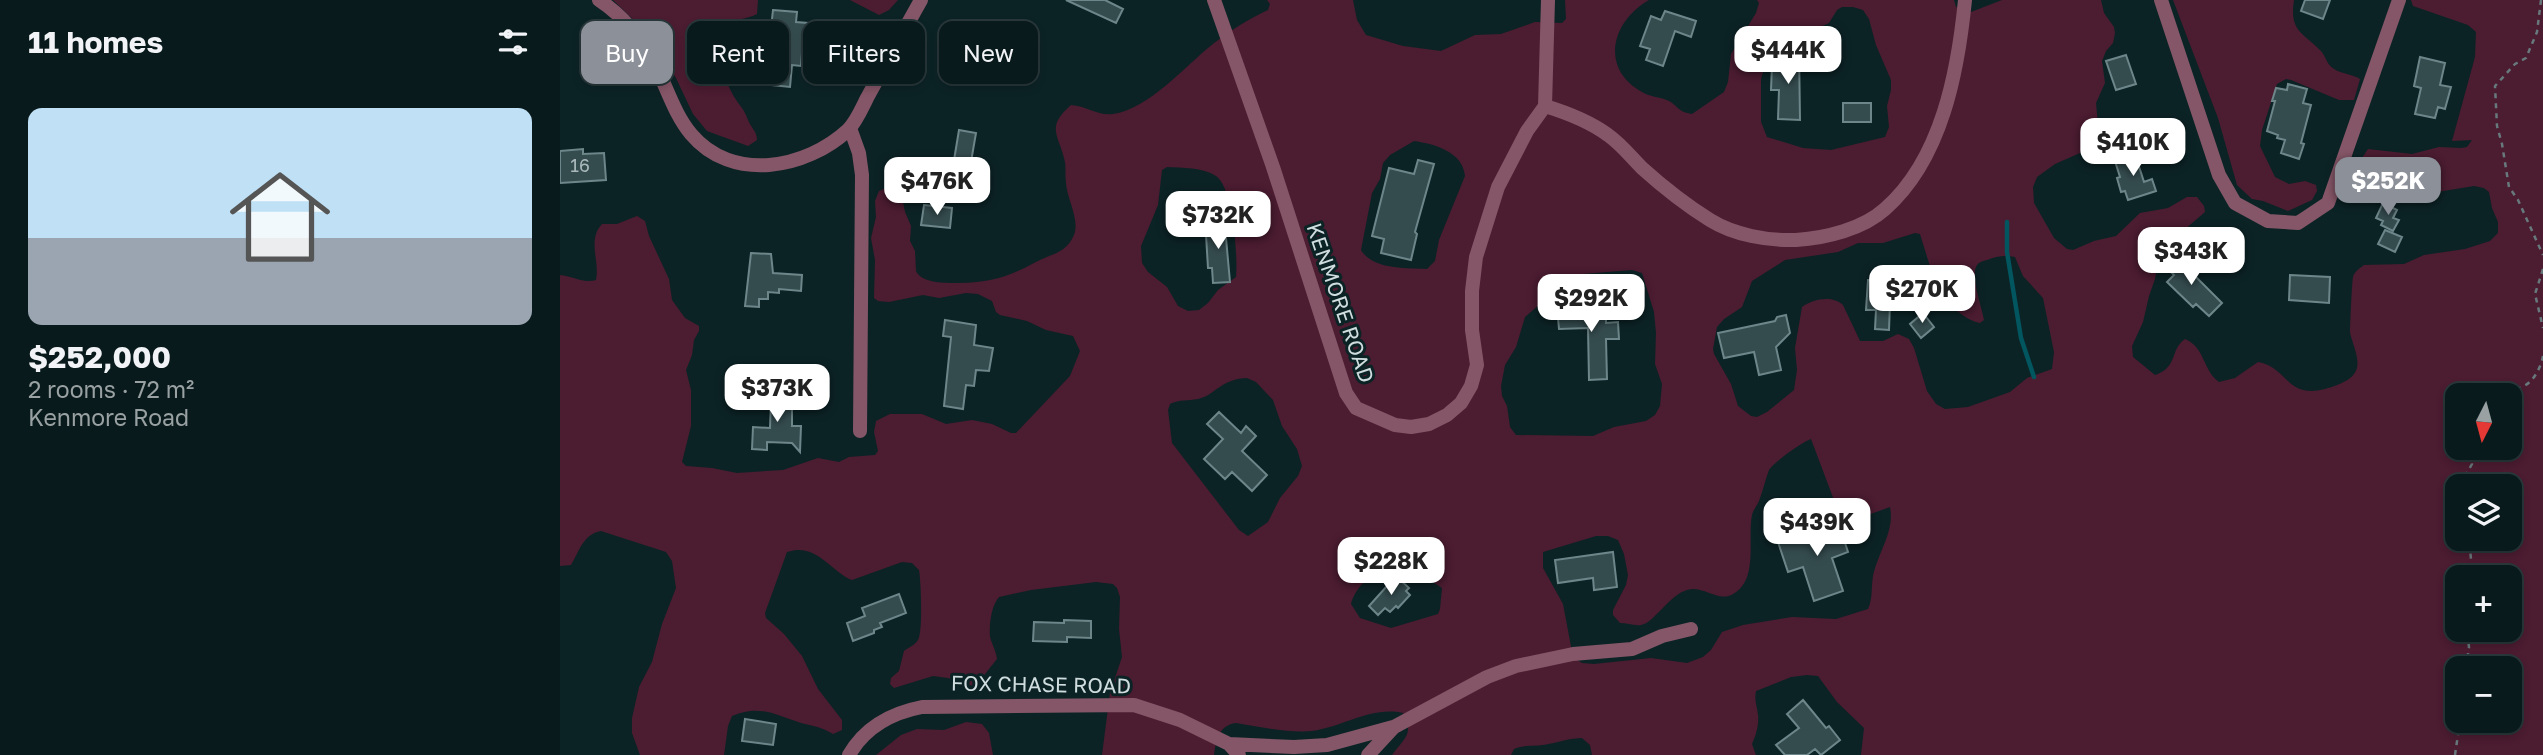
<!DOCTYPE html>
<meta charset="utf-8">
<style>
:root{--surface:#091a1c;--page:#172729;--text:#f1f3f6;--muted:#99a1a3;--line:#29383b;--accent:#8c9099}
body{margin:0;font-family:"Golos Text",sans-serif;background:var(--page);color:var(--text);height:100vh;display:flex;flex-direction:column;font-size:26px;white-space:nowrap}
*{box-sizing:border-box;margin:0}
p{font-size:23px;color:var(--muted)}
.icon{flex:none;width:38px;height:38px;fill:none;stroke:currentColor;stroke-width:2;stroke-linecap:round;stroke-linejoin:round}
.map{position:relative;flex:1;overflow:hidden}
.side{display:flex;flex-direction:column;background:var(--surface);width:560px}
.side>*{flex:none}
.hud{position:absolute;left:21px;top:21px;width:665px;height:63px;display:flex;gap:14px}
.needle{width:46px;rotate:186deg}
.controls{position:absolute;left:1885px;top:383px;display:grid;gap:14px}
.controls a{display:grid;place-items:center;width:77px;height:77px;border-radius:14px;background:var(--surface);box-shadow:0 4px 10px #0003,0 0 0 2px var(--line);font-size:35px}
.price{position:absolute;translate:-50% -60px;padding:0 16px;border-radius:14px;background:#fff;color:#222;font-size:23px;line-height:46px;filter:drop-shadow(0 2px 4px #0008)}
.price::after{content:'';position:absolute;left:50%;top:42px;width:21px;height:16px;margin-left:-10px;background:inherit;clip-path:polygon(0 0,100% 0,50% 100%)}
.price.current{background:var(--accent);color:#fff}
ul{padding:0;list-style:none}
li{display:grid;align-content:center;gap:14px;height:371px;padding:0 28px}
li+li{border-top:2px solid var(--line)}
li span{display:grid;place-items:center;height:217px;border-radius:14px;color:#555}
li>.icon{margin-inline-start:auto}
span .icon{width:126px;height:126px;fill:#fffc;stroke-width:1}
li b{font-size:30px}
h2{display:flex;justify-content:space-between;align-items:center;height:84px;padding:0 28px;font-size:30px}
.tag{padding:0 24px;border-radius:14px;background:var(--surface);box-shadow:0 4px 10px #0003,0 0 0 2px var(--line);font-size:24px;line-height:63px}
.tag.current{background:var(--accent);color:#fff}
main{display:flex;flex:1;min-height:0}
.map>svg:first-child{display:block}
.green{fill:#4c1c31;fill-rule:evenodd}
.lines{fill:none;stroke-linecap:round;stroke-linejoin:round}
.stream{stroke:#02565f;stroke-width:4.5}
.building{fill:#354c4f;stroke:#6d8689;stroke-width:2}
.path{stroke:#67797c;stroke-width:2.5;stroke-dasharray:5 5;stroke-linecap:butt}
.street{stroke:#855667;stroke-width:14}
.labels{text-anchor:middle;stroke-width:6;stroke-linejoin:round;paint-order:stroke}
.number-label{font-size:18px;fill:#a9b9bb}
.street-label{font-size:21px;fill:#d0dddf;stroke:#0c2326}
</style>
<main>
<section class="side">
<h2>11 homes<svg class="icon" aria-label="filters" viewBox="0 0 24 24"><path d="M4 7h16M4 17h16"/><circle cx="9" cy="7" r="2"/><circle cx="15" cy="17" r="2"/></svg></h2>
<ul>
<li><span style="background:linear-gradient(#bfe0f5 60%,#9aa5b1 0)"><svg class="icon" aria-label="home" viewBox="0 0 24 24"><path d="M3 11l9-7 9 7M6 9v11h12V9"/></svg></span><div><b>$252,000</b><p>2 rooms · 72 m²</p><p>Kenmore Road</p></div></li>
</ul>
</section>
<div class="map">
<svg width="1983" height="755" viewBox="0 0 1983 755">
<rect width="100%" height="100%" fill="#0c2326"/>
<path class="green" d="M53 0H198L197 14C187 19 177 19 167 23 160 45 160 72 172 93 178 105 183 106 188 120 191 128 197 131 197 140L188 146 147 131 133 114 116 78 85 31Z
M290 0H338L329 10 319 15Z
M707 0H793L797 20 806 35 843 46 881 51 915 35 941 34 975 22 1002 23 1006 19 1005 0H1089C1052 21 1039 68 1082 92 1090 97 1101 97 1109 101 1119 107 1118 112 1132 114L1164 92 1168 82 1171 54 1196 13 1199 3 1197 0H1394L1396 7 1411 12 1442 0H1541L1544 13 1554 27 1555 33 1553 43 1546 51 1542 61 1545 83 1536 103 1538 125 1537 135 1520 153 1495 164 1477 177 1473 187 1474 203 1494 238 1507 249 1513 250 1534 241 1556 236 1580 213 1608 208 1627 197H1637L1644 206 1645 212 1610 242 1599 257 1595 279 1589 296 1583 322 1572 346 1573 357 1595 375C1618 368 1610 349 1625 339 1645 347 1643 371 1659 382L1675 378 1698 362C1728 367 1726 399 1765 389 1773 387 1790 381 1794 374 1803 363 1792 344 1790 332 1790 327 1792 280 1793 277 1794 272 1800 268 1804 265L1844 264 1864 255 1905 249 1930 241 1938 233V222L1932 208 1929 192 1924 188 1914 186 1877 192 1862 188 1835 187 1803 168 1802 158 1808 149 1852 154 1879 147 1901 148 1907 147 1912 140 1892 141 1915 57 1916 32 1908 25 1853 6 1851 0H1983V755H1301L1304 728 1277 702 1258 676 1247 675 1231 677 1196 691C1194 700 1197 706 1198 715 1199 725 1196 735 1192 744L1196 755H1032L1030 745 1022 738C1010 738 1000 742 988 744 976 747 966 744 954 749L951 755H832C844 739 855 733 843 713 811 706 783 727 752 731 729 733 700 727 676 723 659 725 656 740 654 755H542L550 693 562 657 559 629 560 597 557 588 553 584 536 582 471 590 439 597C431 606 429 625 430 637 432 644 436 651 437 659L417 684 413 686 388 678 373 676 334 688 330 684 331 678 339 671 344 651C348 648 355 645 358 640 363 632 361 581 359 570L352 563 342 562 292 580C269 570 256 542 227 552L205 613 206 618 224 634 242 656 258 689 282 720V730L273 734C262 727 253 726 241 723 215 715 200 704 172 716L168 726 164 755H80L72 733V718L79 687 92 662 102 624 116 588 112 561 106 552 41 531C23 534 19 552 11 565L0 566V275C11 276 26 284 36 280 40 261 27 240 42 224H57L77 216 85 221 89 236 109 279 112 300 125 318 139 326V331L134 340 132 355 126 370 131 390V426L122 462 126 466 152 468 177 473 223 470 258 458 279 462 289 457 315 455 318 451 314 432 316 421 330 414H362L386 424 412 420 432 424 451 433H456L510 376 520 351 513 336 486 330 467 321 440 315 436 312 432 301 418 294 406 293 379 298 363 295 329 302 318 301 314 298 315 260 311 238 316 217 315 201 319 191 324 189 342 197 345 212 351 226 350 241 355 251 356 271C362 284 387 283 400 283 432 282 448 277 476 262 490 254 506 254 514 235 520 220 507 199 506 183 505 176 506 168 505 162 499 134 485 128 511 105 526 106 538 116 553 114 589 109 625 66 653 44 669 31 689 19 708 10L710 4ZM1282 7H1293L1303 10 1309 19 1316 45 1331 80V90L1327 106 1329 127 1325 137 1271 150 1243 148 1207 137 1201 122V79L1207 58 1249 32 1269 23 1277 10ZM854 141C875 144 903 152 905 176L879 240 875 261 867 269C847 268 813 270 801 250L812 193 820 179 823 163 830 155ZM607 167C623 168 642 167 656 176 673 187 678 256 676 277L658 290 648 303 639 310 628 311 618 306 607 287 588 272 582 263 581 246 598 205 602 170ZM1355 233 1360 234 1380 299C1394 306 1404 320 1420 323L1424 320C1422 308 1410 275 1417 265 1419 262 1423 261 1427 260 1437 256 1444 255 1455 257L1463 276 1483 298 1494 352 1492 369 1467 378 1450 392 1408 407 1385 409 1376 404 1367 391 1354 348 1349 339 1338 334 1323 341H1300L1283 305C1272 295 1253 299 1242 307L1235 348 1237 370 1234 390 1207 412 1197 417 1191 416 1178 406 1171 384 1154 354 1153 349 1157 327 1164 319 1182 307 1192 281 1225 260 1278 252 1298 243H1323ZM1072 270 1082 273 1094 312 1096 333 1095 364 1102 384 1100 406 1095 415 1086 421 1054 427 1033 436 956 435 950 427 947 406 942 396 941 386 945 365 956 347 965 317 989 296 993 286 1001 279 1010 275ZM687 378 696 382 713 400 722 426 737 449 742 466 738 476 720 498 708 522 688 536 679 530 612 443 608 410 610 404C620 399 627 401 638 399 656 395 660 379 687 378ZM1897 396H1950V448H1897ZM1251 439 1283 524 1330 507C1335 531 1318 552 1313 576 1311 588 1313 598 1308 609L1276 619 1232 617 1183 625 1162 632 1151 650 1143 657 1127 663 1091 658 1034 664 1022 663 1013 657 1003 604 983 568V552L1036 536H1048L1058 540 1064 554 1068 575 1066 585 1053 610V615L1060 623C1066 623 1075 626 1081 625 1094 623 1109 595 1127 590 1143 585 1158 603 1173 594 1199 580 1187 539 1192 515 1193 510 1197 506 1199 501 1203 491 1205 480 1209 470 1213 463 1242 442 1251 439ZM1897 486H1950V539H1897ZM836 563C851 573 867 577 882 588L880 609 878 614 831 628 800 618 791 604C795 586 818 566 836 563ZM1897 578H1950V630H1897ZM1897 668H1950V721H1897Z
M1613 0H1734C1729 32 1743 32 1761 51 1766 57 1767 65 1774 69 1782 74 1792 74 1800 79L1794 100H1779L1731 80 1726 79 1717 84 1702 130 1700 146 1715 177 1729 184 1745 181 1756 185 1757 191 1752 200 1728 211 1703 201 1692 199 1677 185 1658 118Z
M406 722 422 724 429 733 433 755H316L341 735 357 729 384 730Z"/>
<g class="lines">
<path class="stream" d="M1447 222V252L1461 338 1474 377"/>
</g>
<path class="building" d="M506 0H545L563 9 556 23Z
M1745 0H1770L1763 19 1741 11Z
M213 10 237 12 236 22 248 23 246 40H243L241 66 232 65 230 87 212 85 213 70 208 69 209 53 203 52 205 27 211 28Z
M1105 11 1136 21 1131 37 1115 31 1103 66 1086 60 1090 49 1080 46 1091 16 1101 20Z
M1226 49H1239L1240 120 1218 119 1219 90H1211L1212 65H1225Z
M1566 55 1576 84 1556 90 1546 61Z
M1860 57 1885 63 1880 85 1891 87 1885 109 1878 107 1875 118 1855 114 1861 88 1854 86Z
M1728 84 1747 89 1743 103 1751 105 1741 143 1744 144 1739 159 1721 153 1725 140 1717 138 1718 135 1707 131 1715 101H1712L1716 88 1727 90Z
M1283 103H1311V122H1283Z
M399 130 416 133 408 179 411 180 409 196 394 193 399 160H394Z
M23 149V154L44 153 46 180 0 183V151Z
M1575 154 1584 182 1592 179 1596 191 1568 200 1565 191 1561 192 1557 178 1560 177 1555 161Z
M858 160 874 164 855 232 857 234 851 260 821 253 824 239 812 236 829 168 854 174Z
M1823 203 1837 210 1833 218 1839 220 1833 231 1821 225 1823 221 1816 218Z
M364 205 392 208 390 228 361 225Z
M664 216 670 282 653 283 652 268H648L646 235H651L650 217Z
M1825 230 1842 237 1835 252 1818 244Z
M191 253 211 254 213 273 242 275 241 291 219 289V293L208 292V299H199V307L185 306Z
M1614 255 1662 303 1649 316 1636 304 1633 307 1607 282 1614 275 1604 265Z
M1316 274 1331 275 1329 330 1315 329 1316 310H1306L1308 280 1316 281Z
M1730 275 1770 277 1769 303 1729 300Z
M1046 306V323L1058 322 1059 339H1046L1047 379 1029 380 1028 328 999 329 997 307Z
M1363 313 1374 327 1361 338 1350 324Z
M1226 315 1230 333 1216 347 1221 370 1199 375 1194 352 1164 358 1158 333 1215 321 1217 317Z
M385 320 416 325 414 345 433 348 429 371 416 370 414 386 406 385 403 409 384 406 391 337 383 336Z
M207 385 223 386 222 409H232V426H241L240 452 232 443 207 442V450L192 449 193 427 210 428 211 399H207Z
M659 412 681 433 686 426 696 436 682 451 707 475 692 491 672 472 665 479 644 459 663 439 647 424Z
M1278 522 1288 552 1272 558 1283 591 1254 601 1243 567 1228 572 1218 542Z
M1053 552 1057 587 1034 590 1033 578 998 583 995 560Z
M836 576 849 588 846 591 850 595 838 608 836 606 830 612 825 608 818 615 809 606Z
M339 594 346 613 320 623 322 627 314 630V633L293 641 287 623 305 616 302 608Z
M504 620 531 621V638L507 637V642L473 641 474 622 504 623Z
M1243 700 1266 728 1269 726 1280 740 1261 755 1255 749 1247 755H1225L1216 745 1239 728 1227 714Z
M185 719 216 724 213 745 182 741Z"/>
<g class="lines">
<path class="path" d="M1981 0 1977 32 1966 58 1955 64 1935 86 1937 126 1942 144 1949 187 1958 200 1983 255
M1983 269 1975 294 1983 328
M1949 396C1954 389 1957 389 1964 386 1974 381 1981 367 1983 356
M1906 486 1904 478 1912 464 1910 448
M1906 578 1911 559 1909 539
M1906 668 1909 647 1907 630
M1895 755 1900 721"/>
<path class="street" d="M39 0C68 19 87 46 101 77 110 97 117 117 131 134 172 183 246 169 288 130 296 122 302 108 307 98 325 65 343 32 361 0
M654 0 713 167 786 393 796 408 835 425 851 427 869 424 887 415 901 403 911 386 917 365 912 330V291L916 257 938 187 967 131 985 106 988 0
M1601 0 1659 175 1675 203 1708 221 1738 223 1768 203 1839 0
M985 106C1008 113 1029 121 1048 135 1061 144 1071 157 1082 168 1103 187 1126 205 1150 220 1174 235 1208 241 1236 240 1266 238 1303 229 1325 209 1382 159 1398 71 1405 0
M290 128 299 153 302 175 300 431
M669 744 734 747 767 745 833 727
M289 755C305 727 331 713 362 707L574 705 620 720 669 744 679 755
M808 755 834 727 927 677 956 666 1013 654 1072 649 1102 636 1131 629"/>
</g>
<g class="labels">
<g class="number-label">
<text x="20" y="172">16</text>
</g>
<g class="street-label">
<text transform="translate(780 303) rotate(71)" y="7">KENMORE ROAD</text>
<text transform="translate(481 685) rotate(1)" y="7">FOX CHASE ROAD</text>
</g>
</g>
</svg>
<div class="controls">
<a><svg class="needle" viewBox="-14 -14 28 28"><path d="M0-13l5 13h-10z" fill="#e53935"/><path d="M0 13l5-13h-10z" fill="#99a1a3"/></svg></a>
<a><svg class="icon" aria-label="layers" viewBox="0 0 24 24"><path d="M12 4l9 5-9 5-9-5zM3 14l9 5 9-5"/></svg></a>
<a>+</a>
<a>−</a>
</div>
<b class="price" style="left:1228px;top:86px">$444K</b>
<b class="price" style="left:1573px;top:178px">$410K</b>
<b class="price" style="left:377px;top:217px">$476K</b>
<b class="price current" style="left:1828px;top:217px">$252K</b>
<b class="price" style="left:658px;top:251px">$732K</b>
<b class="price" style="left:1631px;top:287px">$343K</b>
<b class="price" style="left:1362px;top:325px">$270K</b>
<b class="price" style="left:1031px;top:334px">$292K</b>
<b class="price" style="left:217px;top:424px">$373K</b>
<b class="price" style="left:1257px;top:558px">$439K</b>
<b class="price" style="left:831px;top:597px">$228K</b>
<div class="hud">
<a class="tag current">Buy</a>
<a class="tag">Rent</a>
<a class="tag">Filters</a>
<a class="tag">New</a>
</div>
</div>
</main>
